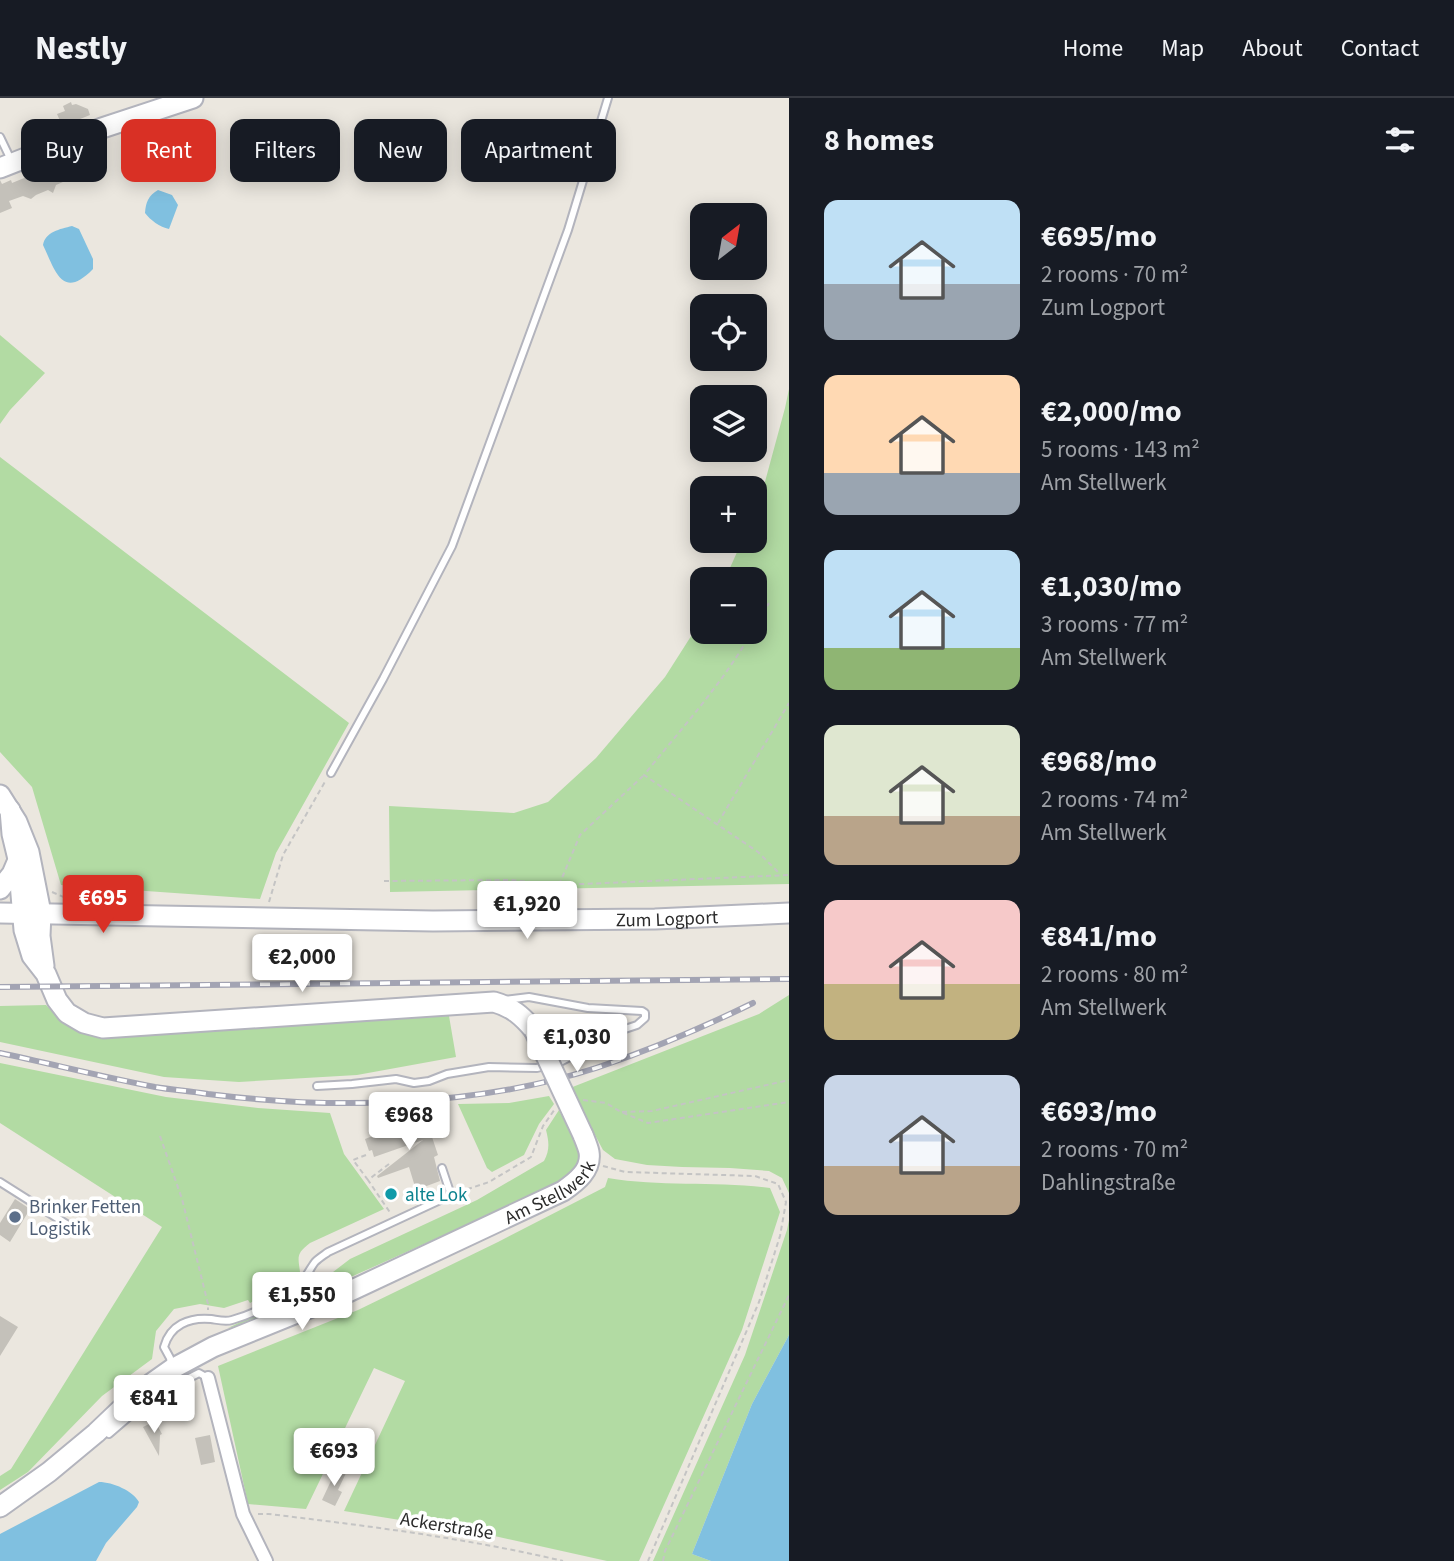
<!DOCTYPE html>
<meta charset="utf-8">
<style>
:root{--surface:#171b24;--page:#20242c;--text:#f1f3f6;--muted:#9ea1a6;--line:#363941;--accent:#d93025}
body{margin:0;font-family:"Source Sans 3",sans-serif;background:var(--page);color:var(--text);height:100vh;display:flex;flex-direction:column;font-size:26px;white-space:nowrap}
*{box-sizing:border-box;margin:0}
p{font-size:23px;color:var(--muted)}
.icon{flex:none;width:38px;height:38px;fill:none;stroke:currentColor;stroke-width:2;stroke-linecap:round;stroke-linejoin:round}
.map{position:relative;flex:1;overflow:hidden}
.panel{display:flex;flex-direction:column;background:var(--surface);width:665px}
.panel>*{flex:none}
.hud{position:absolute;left:21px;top:21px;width:662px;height:63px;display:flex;gap:14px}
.needle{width:46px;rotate:31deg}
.tools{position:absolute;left:690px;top:105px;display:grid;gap:14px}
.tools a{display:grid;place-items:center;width:77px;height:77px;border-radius:14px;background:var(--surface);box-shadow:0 4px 18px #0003;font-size:35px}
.price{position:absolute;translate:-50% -60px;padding:0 16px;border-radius:7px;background:#fff;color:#222;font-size:23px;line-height:46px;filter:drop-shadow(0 2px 4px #0008)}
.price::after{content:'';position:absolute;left:50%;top:42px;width:21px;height:16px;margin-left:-10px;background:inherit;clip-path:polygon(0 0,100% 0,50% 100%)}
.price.current{background:var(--accent);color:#fff}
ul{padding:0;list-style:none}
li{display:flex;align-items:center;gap:21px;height:175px;padding:0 35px}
li span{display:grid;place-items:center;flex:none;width:196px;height:140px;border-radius:14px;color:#555}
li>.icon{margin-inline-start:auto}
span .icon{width:84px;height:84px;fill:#fffc;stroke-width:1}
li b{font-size:30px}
h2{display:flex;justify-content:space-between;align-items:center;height:84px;padding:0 35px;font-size:30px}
.pill{padding:0 24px;border-radius:14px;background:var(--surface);box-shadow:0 4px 18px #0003;font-size:24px;line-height:63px}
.pill.current{background:var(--accent);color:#fff}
header{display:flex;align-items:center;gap:42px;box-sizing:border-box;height:98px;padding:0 35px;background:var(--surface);border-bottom:2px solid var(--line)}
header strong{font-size:33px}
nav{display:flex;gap:38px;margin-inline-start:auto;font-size:24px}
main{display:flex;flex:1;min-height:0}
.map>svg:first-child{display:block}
.green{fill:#b2dba3}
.water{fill:#80c0e0}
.building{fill:#c4c1ba}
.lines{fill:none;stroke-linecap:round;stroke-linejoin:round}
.lane-casing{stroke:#b3b4bd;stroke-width:10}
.street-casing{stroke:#b3b4bd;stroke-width:16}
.secondary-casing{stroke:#b3b4bd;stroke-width:23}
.path{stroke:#c4c4c4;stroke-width:2;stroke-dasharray:5 3.5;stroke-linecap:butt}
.lane{stroke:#fff;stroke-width:6}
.street{stroke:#fff;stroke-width:12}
.secondary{stroke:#fff;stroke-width:19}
.rail-casing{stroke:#a3a4b3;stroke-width:6}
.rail{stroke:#fff;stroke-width:3.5;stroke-dasharray:10;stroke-linecap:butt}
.secondary-bridge-casing{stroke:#b3b4bd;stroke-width:23;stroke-linecap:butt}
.secondary-bridge{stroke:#fff;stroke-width:19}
.culture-dot{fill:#0f9aa8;stroke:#fff;stroke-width:2.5}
.service-dot{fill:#5c6f8a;stroke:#fff;stroke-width:2.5}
.labels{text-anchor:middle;stroke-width:7;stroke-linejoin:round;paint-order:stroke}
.street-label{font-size:19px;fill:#2b2b2b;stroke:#fff}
.culture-label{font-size:19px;fill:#0d838f;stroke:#fff;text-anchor:start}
.service-label{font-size:19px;fill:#4e5e75;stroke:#fff;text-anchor:start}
</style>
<header>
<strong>Nestly</strong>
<nav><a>Home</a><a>Map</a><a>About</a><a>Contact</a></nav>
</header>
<main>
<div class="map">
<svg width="789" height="1463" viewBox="0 0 789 1463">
<rect width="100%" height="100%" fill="#ebe7df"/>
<path class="green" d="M0 237 45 275 10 312 0 326Z
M789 291V786L390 794 389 708 514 715 548 704 596 660 665 579 702 521V534H754V481H725L742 443H754V414L760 402 785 310Z
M0 359 349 625 276 755 260 801 61 787 32 689 0 654Z
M789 897V1095L782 1080 769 1073 730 1070 682 1069 647 1067 615 1061 603 1052 570 990 759 916Z
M46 907C66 927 71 931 98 940L449 918 456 959 357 977 239 984 164 979 0 944V908Z
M0 965 166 999 258 1010 330 1015 344 1056 384 1111 310 1145C296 1156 298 1158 300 1174L295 1181 250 1205 248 1202 224 1210 200 1206 174 1211 156 1233 152 1261 102 1298 28 1374 0 1392V1378L11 1371 162 1129 0 1025Z
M549 998 554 1006 539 1026 524 1057 492 1074 487 1070 458 1006 509 1005Z
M559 1012 579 1052V1066L570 1078C505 1110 438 1140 371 1170 324 1190 278 1219 228 1230L290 1200 320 1184 350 1161 477 1102 544 1063C550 1052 549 1044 546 1032Z
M608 1080C661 1089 716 1083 770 1090L780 1114 742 1232 639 1463H607L481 1435 344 1413 405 1283 374 1270 306 1411 248 1406 218 1268 358 1212 498 1144 605 1089Z
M789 1122V1237L752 1306 692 1456 711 1463H653L745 1257 787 1132Z"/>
<path class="water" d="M158 92 172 97 178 107 169 131C160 129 150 122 145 115 146 104 148 98 158 92Z
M72 128 79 131 93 161V171C62 203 55 172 43 147 45 134 60 131 72 128Z
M789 1237V1463H711L692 1456 752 1306Z
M99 1384C113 1384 133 1393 139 1404L137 1409 106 1445 96 1463H0V1436Z"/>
<path class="building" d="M71 4 72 7 76 6 88 11 90 17 65 27 61 25 57 16 65 13 63 8Z
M96 59 100 68 56 87 53 95 48 92 36 97 31 101 23 98 9 103 12 110 0 115V82L2 86 11 82 12 85 56 67 59 74Z
M422 1019 426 1031 430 1039H432L438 1057 434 1059 440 1083 416 1092 409 1069 378 1080 377 1078 423 1042 374 1059 372 1052 369 1053 365 1041Z
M15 1101 30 1111 10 1144 0 1137V1125Z
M0 1218 18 1229 0 1258Z
M155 1323 162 1336 160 1337 159 1358 143 1329Z
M210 1337 215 1364 201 1367 195 1340Z
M337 1370 346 1375 338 1392 342 1394 335 1408 322 1402Z"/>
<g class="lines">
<g class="lane-casing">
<path id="lane" d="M0 39 12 64
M331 675 383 581 452 448 568 132 608 0
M317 988 352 986 396 981 414 985 429 983 447 976 489 969 537 970 558 965 583 952 595 941 637 927 645 920V915L642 913 588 910 529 899 505 902
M0 1084 76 1132
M171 1268 170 1260 164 1249C170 1227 189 1219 211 1221 218 1222 225 1224 232 1222 257 1215 285 1200 303 1182 308 1176 311 1169 315 1164 319 1160 324 1157 328 1154L451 1097 442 1070
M109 1336 152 1299 199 1275 208 1280"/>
</g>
<g class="street-casing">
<path id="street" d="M208 1280 243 1416 266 1463"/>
</g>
<g class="secondary-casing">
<g id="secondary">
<path d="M0 70 102 30 193 0"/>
<path d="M0 697 17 724 29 754 41 815 40 838 44 868"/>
<path d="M10 712 12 736 18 761 24 832 32 858 46 876 57 902 67 915 84 925 103 930 494 904C512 909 522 918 534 932"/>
<path d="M0 791 12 776 18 762"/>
<path id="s1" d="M0 815 433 823 655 821 789 815"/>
<path id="s2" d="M0 1409 49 1374 96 1335 138 1295 172 1271 213 1249 346 1195 563 1093C576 1084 592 1072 589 1054 588 1049 585 1042 583 1037"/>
</g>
</g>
<path class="path" d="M754 530 769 505
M752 534C722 586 682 630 644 677L758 754 780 776
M718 725 789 605
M384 783 511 782 559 787 789 777
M559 787 580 737 643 678
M52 794 66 800
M269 804 283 757 326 682
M583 1002 606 1005 621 1014 648 1025 789 1004
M622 1014 652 1013 789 982
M160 1038 182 1101 208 1206V1212
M366 1057 353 1062 368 1082
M389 1066 368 1082 391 1116
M603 1068 625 1074 755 1078 778 1086 786 1104 780 1138 759 1204 648 1463
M459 1094 489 1084 531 1059 543 1028 555 1011
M258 1416H269C368 1428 466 1440 563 1463
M663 1463 665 1453 789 1197"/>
<use href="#lane" class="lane"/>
<use href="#street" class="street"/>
<use href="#secondary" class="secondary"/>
<g class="rail-casing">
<path id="rail" d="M0 889 789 881
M0 955C52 966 103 979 155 989 173 992 190 993 208 996 334 1012 474 1009 596 970 650 952 702 930 753 905"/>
</g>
<use href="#rail" class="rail"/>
<g class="secondary-bridge-casing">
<path id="secondary-bridge" d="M534 932 583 1037"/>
</g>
<use href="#secondary-bridge" class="secondary-bridge"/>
</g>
<circle class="culture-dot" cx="391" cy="1096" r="7"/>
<circle class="service-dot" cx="15" cy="1119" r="7"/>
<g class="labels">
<g class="street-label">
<text dy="7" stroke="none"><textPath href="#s1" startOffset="667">Zum Logport</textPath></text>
<text dy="7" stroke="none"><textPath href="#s2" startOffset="639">Am Stellwerk</textPath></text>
<text transform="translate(447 1427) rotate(9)" y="7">Ackerstraße</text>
</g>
<g class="culture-label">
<text x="405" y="1103">alte Lok</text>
</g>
<g class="service-label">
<text x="29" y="1115">Brinker Fetten<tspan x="29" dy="22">Logistik</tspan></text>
</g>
</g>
</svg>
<div class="tools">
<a><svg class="needle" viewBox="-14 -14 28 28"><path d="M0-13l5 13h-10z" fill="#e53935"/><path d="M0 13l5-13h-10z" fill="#9ea1a6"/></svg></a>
<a><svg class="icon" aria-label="locate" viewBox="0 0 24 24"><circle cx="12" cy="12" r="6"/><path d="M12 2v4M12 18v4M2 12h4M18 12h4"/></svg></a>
<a><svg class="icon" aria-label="layers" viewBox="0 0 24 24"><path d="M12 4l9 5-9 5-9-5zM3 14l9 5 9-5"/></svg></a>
<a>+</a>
<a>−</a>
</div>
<b class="price current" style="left:103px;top:837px">€695</b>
<b class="price" style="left:527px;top:843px">€1,920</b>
<b class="price" style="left:302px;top:896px">€2,000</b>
<b class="price" style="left:577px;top:976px">€1,030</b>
<b class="price" style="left:409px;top:1054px">€968</b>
<b class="price" style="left:302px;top:1234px">€1,550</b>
<b class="price" style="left:154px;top:1337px">€841</b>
<b class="price" style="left:334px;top:1390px">€693</b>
<div class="hud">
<a class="pill">Buy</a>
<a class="pill current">Rent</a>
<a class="pill">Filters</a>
<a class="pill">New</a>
<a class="pill">Apartment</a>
</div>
</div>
<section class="panel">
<h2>8 homes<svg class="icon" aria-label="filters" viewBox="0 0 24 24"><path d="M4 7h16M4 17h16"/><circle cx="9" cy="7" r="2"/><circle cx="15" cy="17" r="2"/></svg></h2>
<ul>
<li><span style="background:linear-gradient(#bfe0f5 60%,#9aa5b1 0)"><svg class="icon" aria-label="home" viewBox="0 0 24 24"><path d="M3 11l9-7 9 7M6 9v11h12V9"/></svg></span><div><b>€695/mo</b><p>2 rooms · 70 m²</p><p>Zum Logport</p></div></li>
<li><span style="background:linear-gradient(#ffd9b3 70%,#9aa5b1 0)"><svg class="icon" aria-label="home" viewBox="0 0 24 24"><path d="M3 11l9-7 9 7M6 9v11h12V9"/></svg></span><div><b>€2,000/mo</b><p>5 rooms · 143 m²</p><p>Am Stellwerk</p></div></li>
<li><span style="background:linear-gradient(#bfe0f5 70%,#8fb573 0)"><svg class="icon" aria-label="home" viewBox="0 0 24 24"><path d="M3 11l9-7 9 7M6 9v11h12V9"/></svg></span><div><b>€1,030/mo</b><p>3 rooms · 77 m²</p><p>Am Stellwerk</p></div></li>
<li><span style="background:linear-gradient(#dfe7d0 65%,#b9a48a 0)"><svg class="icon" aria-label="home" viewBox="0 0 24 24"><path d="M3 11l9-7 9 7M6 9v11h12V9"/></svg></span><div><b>€968/mo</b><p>2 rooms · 74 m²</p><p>Am Stellwerk</p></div></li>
<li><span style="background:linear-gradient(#f6c9c9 60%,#c2b280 0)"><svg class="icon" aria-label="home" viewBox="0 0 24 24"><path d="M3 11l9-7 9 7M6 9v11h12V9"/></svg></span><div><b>€841/mo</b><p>2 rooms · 80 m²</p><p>Am Stellwerk</p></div></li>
<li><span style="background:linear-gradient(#c9d6e8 65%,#b9a48a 0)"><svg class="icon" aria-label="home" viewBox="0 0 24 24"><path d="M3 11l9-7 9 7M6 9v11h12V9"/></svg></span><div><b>€693/mo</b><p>2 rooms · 70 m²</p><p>Dahlingstraße</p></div></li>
</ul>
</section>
</main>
